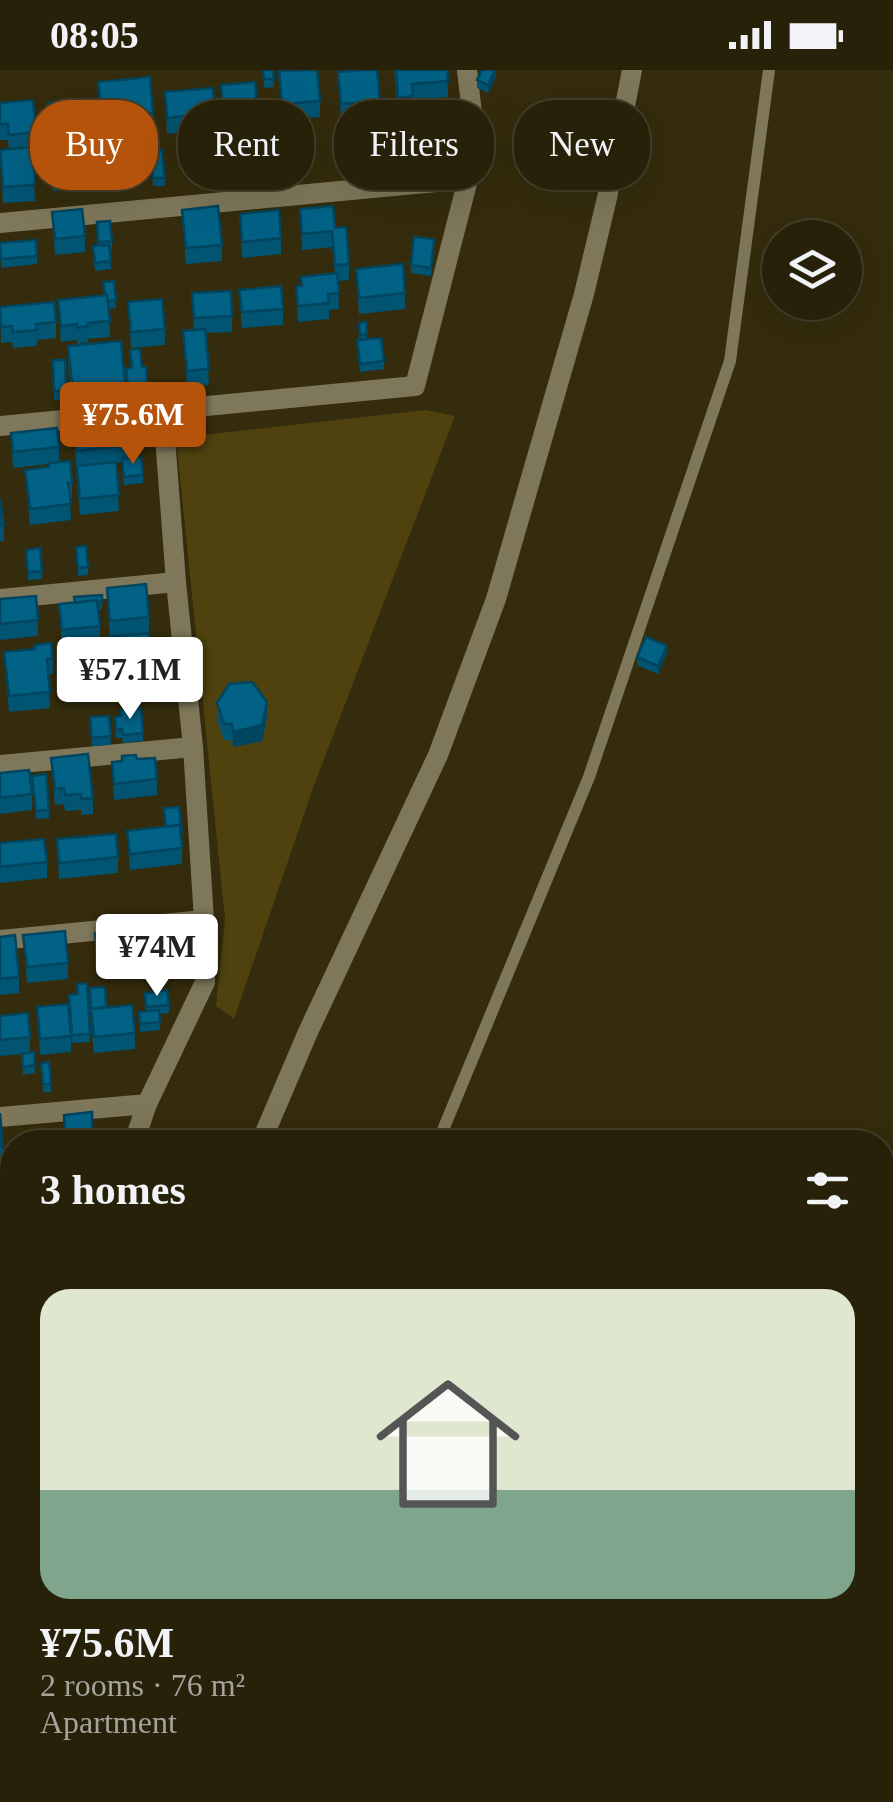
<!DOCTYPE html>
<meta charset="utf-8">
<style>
:root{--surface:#272109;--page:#332e17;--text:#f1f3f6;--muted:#a4a39c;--line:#433e2a;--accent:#b45309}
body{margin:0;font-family:Georgia,serif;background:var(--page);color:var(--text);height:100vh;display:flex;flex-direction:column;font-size:38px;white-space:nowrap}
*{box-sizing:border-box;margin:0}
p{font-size:32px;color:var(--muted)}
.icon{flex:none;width:55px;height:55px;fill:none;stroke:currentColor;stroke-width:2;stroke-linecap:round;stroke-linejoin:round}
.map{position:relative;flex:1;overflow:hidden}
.sheet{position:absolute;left:0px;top:1060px;width:895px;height:672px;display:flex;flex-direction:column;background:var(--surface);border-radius:40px 40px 0 0;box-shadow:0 10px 40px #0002,0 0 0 2px var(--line)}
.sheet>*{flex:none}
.banner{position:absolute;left:30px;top:30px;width:835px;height:90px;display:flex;gap:20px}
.tools{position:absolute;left:762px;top:150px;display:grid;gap:20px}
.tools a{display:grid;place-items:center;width:100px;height:100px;border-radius:50%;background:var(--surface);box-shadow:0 10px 40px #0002,0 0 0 2px var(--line);font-size:50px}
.price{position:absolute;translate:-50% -85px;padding:0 22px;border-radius:10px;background:#fff;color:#222;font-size:32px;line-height:65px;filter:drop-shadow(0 2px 5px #0008)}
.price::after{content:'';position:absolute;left:50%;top:60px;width:30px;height:22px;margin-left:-15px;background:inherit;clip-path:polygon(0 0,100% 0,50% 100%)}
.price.current{background:var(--accent);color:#fff}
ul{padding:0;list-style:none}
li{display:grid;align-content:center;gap:20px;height:530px;padding:0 40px}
li span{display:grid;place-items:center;height:310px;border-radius:30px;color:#555}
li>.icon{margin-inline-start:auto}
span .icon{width:180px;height:180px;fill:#fffc;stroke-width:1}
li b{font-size:42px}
h2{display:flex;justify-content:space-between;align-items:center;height:120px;padding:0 40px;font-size:42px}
.pill{padding:0 35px;border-radius:40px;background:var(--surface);box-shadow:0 10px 40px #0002,0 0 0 2px var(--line);font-size:35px;line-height:90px}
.pill.current{background:var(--accent);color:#fff}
.status{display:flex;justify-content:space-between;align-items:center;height:70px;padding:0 50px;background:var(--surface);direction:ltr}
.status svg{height:28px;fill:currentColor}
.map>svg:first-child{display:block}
.green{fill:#4f420e}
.water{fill:#907d35}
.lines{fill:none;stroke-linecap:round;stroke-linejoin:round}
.service{stroke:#7e775a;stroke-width:12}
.minor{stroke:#7e775a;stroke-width:20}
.wall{fill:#025473}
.shaded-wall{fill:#01455e}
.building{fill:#026286;stroke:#01455e;stroke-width:2.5}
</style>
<div class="status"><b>08:05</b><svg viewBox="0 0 49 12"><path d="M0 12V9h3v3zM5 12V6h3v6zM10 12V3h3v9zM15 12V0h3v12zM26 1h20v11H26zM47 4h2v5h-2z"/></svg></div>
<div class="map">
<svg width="893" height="1732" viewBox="0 0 893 1732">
<rect width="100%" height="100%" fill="#342c0c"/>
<path class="green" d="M426 340 455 346 313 718 234 949 216 936 225 849 176 368Z"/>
<path class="water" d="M893 1319V1698L883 1716 882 1335Z
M653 1720H880L873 1732H646Z"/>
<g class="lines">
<path class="service" d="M438 1072 589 707 730 291 769 0
M168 1732 172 1720"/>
<path class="minor" d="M0 153 468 109
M0 356 415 316 476 78 467 0
M0 529 176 512
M0 695 193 677
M0 870 204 850
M0 1047 147 1034
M134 1072 147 1034 205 912 204 850 193 677 176 512 163 341
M261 1072 308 962 438 685 496 529 584 224 607 128 632 0
M0 1215 12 1214
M0 1410 12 1409
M0 1706 12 1675"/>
</g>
<path class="wall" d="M263 0H273L274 17 264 18Z
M394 0H447L448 27 413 30V42L398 44Z
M279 1 320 31V47L282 50Z
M338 2 380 31V47L341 50Z
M496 7 488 23 477 18V10Z
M98 12 153 43V59L102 64Z
M221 15 257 36V52L223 55Z
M165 22 215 43V59L167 64Z
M0 33 36 62V78L32 79 35 131 3 133 0 80 9 79 8 70H0Z
M48 33 93 56V72L56 75 55 63 49 64Z
M205 74 225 98V107L207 108Z
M71 75 72 93 82 111V119L53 121 51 94 64 93V76Z
M116 81 117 106 110 107 109 82Z
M225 81 239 99V107L228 108Z
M151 89 165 108V116H153Z
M300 139 335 158 349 194V210L338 211 339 239 329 240V249L298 252 296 216H301V207L335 203 332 177 302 180Z
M182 140 222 175V191L186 194Z
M52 142 85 166V182L55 185Z
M240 144 281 168V184L242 188Z
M97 152 112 171V179H110L111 199 95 201 93 184 98 176Z
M0 173 37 186V194L1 198Z
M434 177 431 206 411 203V195Z
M356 199 405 223V239L359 244Z
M114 211 116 238 109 239 110 267 88 269V272L77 274V270L61 272 58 230 104 225Z
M239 220 283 239V255L242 258Z
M192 223 232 246V262L206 263 209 315 187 317 183 261 194 260Z
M128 232 165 259V275L131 278Z
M0 237 56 252V268L37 270V276L13 278 12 272 1 273Z
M366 252 367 269 384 291V299L360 302 357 278V270H359V253Z
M68 276 125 315V331L73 337 68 292Z
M130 280 142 297H146L147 322 128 323 126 299 131 298Z
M53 290H65L66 329 54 330Z
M74 359 135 374V388L143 405V413L124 415 122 392 116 393 119 441 80 445 77 412Z
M11 363 59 377V392L72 413V429H70L71 450 30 455 25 400 49 397V394L13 398Z
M0 428 4 455V471H0Z
M76 477 88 497V505L78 506Z
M26 480 42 501V509L28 510Z
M107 518 149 547V563L110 567Z
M102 525V539L99 540 100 572 62 576 59 534 74 533Z
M0 529 38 550V566L0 570Z
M109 567 154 611V627L114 631Z
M63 580 96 614V630L67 633Z
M4 582 53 588V604L48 605 50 638 9 642Z
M667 584 658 604 637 595V587Z
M217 633 267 648 262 671 233 677 232 670H224L217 649Z
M109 646 111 675 92 676 90 656Z
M115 647 143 663V671L123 673 122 668H116Z
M51 688 93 728V744L81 745V740L65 741 64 734 55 735Z
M137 689 157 709V725L114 730 112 692Z
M0 703 32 724V740L0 744Z
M32 706 49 740V748L36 749Z
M164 738 182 762V794L130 800 127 761 165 757Z
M57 769 118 787V803L59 809Z
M0 773 47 792V808L0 813Z
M137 853 167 857 179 890V906L146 910 145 893 140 894Z
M95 863 138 886V902L98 906Z
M23 865 68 893V909L27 913Z
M0 867 19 907V923L0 925Z
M87 913 90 972 72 973 69 933Z
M145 923 169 935V943L159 944 160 960 140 962 139 942 146 941Z
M37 937 71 966V982L40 985Z
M106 937 135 963V979L94 983 91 955V939Z
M0 946 30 967V983L34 982 35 1003 23 1005 22 984 0 986Z
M41 993 51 1014V1022H43Z
M92 1042 93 1072H65L64 1045Z
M0 1043 3 1076V1092L0 1093Z
M12 1112V1161L0 1162V1113Z
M12 1218V1263L0 1264V1220Z
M12 1286V1324L0 1325V1288Z"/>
<path class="shaded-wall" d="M496 0V7L488 23V15Z
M667 576V584L658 604V596Z
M267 632V648L262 671 233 677V662Z"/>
<path class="building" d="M263 0H273L274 9H264Z
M317 0 320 31 282 34 279 1Z
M363 0H377L380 31 341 34 338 2Z
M396 0H447L448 11 412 14 413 26 398 28Z
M482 0H495L488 15 477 10Z
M150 7 153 43 102 48 98 12Z
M255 12 257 36 223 39 221 15Z
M213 18 215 43 167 48 165 22Z
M91 29 93 56 56 59 55 47 49 48 48 33Z
M33 30 36 62 9 65 8 54H0V33Z
M223 72 225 98 207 100 205 74Z
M237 72 239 99 228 100 225 73Z
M71 75 72 91H65L64 76Z
M32 77 35 115 3 117 0 80Z
M162 80 165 108H153L151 81Z
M116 81 117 98H110L109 82Z
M80 92 82 111 53 113 51 94Z
M218 136 222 175 186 178 182 140Z
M333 136 335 158 346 157 349 194 335 195 332 161 302 164 300 139Z
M82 139 85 166 55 169 52 142Z
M279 140 281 168 242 172 240 144Z
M110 151 112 171 98 172 97 152Z
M414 167 434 169 431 198 411 195Z
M36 170 37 186 1 189 0 173Z
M109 175 111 191 95 193 93 176Z
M403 194 405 223 359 228 356 199Z
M337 203 339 223 328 224 329 233 298 236 296 216H302L301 207Z
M114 211 116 230 108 231 107 225H105L103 212Z
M281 216 283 239 242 242 239 220Z
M231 221 232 246 194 248 192 223Z
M107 225 110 251 88 253V256L77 258V254L61 256 58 230Z
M162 229 165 259 131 262 128 232Z
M54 232 56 252 36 254 37 260 13 262 12 256 1 257 0 237Z
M366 252 367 264 360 265 359 253Z
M205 259 209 299 187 301 183 261Z
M381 268 384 291 360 294 357 270Z
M121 271 125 315 73 321 68 276Z
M140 279 142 297H146L147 314 128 315 126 299 132 298 130 280Z
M53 290H65L66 321H54Z
M133 353 135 374 77 381 74 359Z
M57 358 59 377 13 382 11 363Z
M141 387 143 405 124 407 122 389Z
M70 391 72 413H68L71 434 30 439 25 400 49 397V393Z
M116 392 119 425 80 429 77 396Z
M0 428 4 455H0Z
M86 476 88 497 78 498 76 477Z
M40 478 42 501 28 502 26 480Z
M146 514 149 547 110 551 107 518Z
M102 525V531L98 532 99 537 98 538 97 530 75 533 74 527Z
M36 526 38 550 0 554V529Z
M97 530 100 556 62 560 59 534Z
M149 563 154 611 114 615 109 567Z
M646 567 667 576 658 596 637 587Z
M51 573 53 588 47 589 50 622 9 626 4 582 35 579V575Z
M92 578 96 614 67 617 63 580Z
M252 612 267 632 262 655 233 662 232 654H224L217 633 229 614Z
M141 638 143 663 123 665 122 659 116 660 115 647 121 646 120 640Z
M109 646 111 666 92 668 90 647Z
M88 684 93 728 81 729V724L65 725 64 718 55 719 51 688Z
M136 685 137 689 155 688 157 709 114 714 112 692 122 691V686Z
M29 700 32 724 0 728V703Z
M46 704 49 740 36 741 32 706Z
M179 737 182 762H180V755L166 757 164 738Z
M180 755 182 778 130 784 127 761Z
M116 764 118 787 59 793 57 769Z
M44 769 47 792 0 797V773Z
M166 849 167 857 176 856 179 890 146 894 145 877 140 878 137 853Z
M135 859 138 886 98 890 95 863Z
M65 861 68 893 27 897 23 865Z
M15 865 19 907 0 909V867Z
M87 913 90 964 72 965 69 925 78 924 77 914Z
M105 917 106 937 91 939 90 918Z
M167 920 169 935 146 937 145 923Z
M68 934 71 966 40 969 37 937Z
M132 935 135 963 94 967 91 939Z
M159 940 160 952 140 954 139 942Z
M28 943 30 967 0 970V946Z
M34 982 35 995 23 997 22 984Z
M49 992 51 1014H43L41 993Z
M92 1042 93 1065 65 1067 64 1045Z
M0 1043 3 1076 0 1077Z
M12 1112V1145L0 1146V1113Z
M12 1218V1247L0 1248V1220Z
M12 1286V1308L0 1309V1288Z"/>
</svg>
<div class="tools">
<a><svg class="icon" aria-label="layers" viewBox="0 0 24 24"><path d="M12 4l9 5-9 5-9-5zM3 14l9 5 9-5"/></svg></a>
</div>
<b class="price current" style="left:133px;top:397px">¥75.6M</b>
<b class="price" style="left:130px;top:652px">¥57.1M</b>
<b class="price" style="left:157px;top:929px">¥74M</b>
<div class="banner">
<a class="pill current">Buy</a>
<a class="pill">Rent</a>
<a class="pill">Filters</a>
<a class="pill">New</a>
</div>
<section class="sheet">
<h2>3 homes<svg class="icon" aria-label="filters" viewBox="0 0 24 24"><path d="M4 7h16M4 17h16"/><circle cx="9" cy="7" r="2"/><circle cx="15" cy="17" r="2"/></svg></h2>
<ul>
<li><span style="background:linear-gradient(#dfe7d0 65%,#7fa58c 0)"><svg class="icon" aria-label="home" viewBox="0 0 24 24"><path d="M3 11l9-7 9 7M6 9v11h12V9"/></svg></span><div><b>¥75.6M</b><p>2 rooms · 76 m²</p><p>Apartment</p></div></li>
</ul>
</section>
</div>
